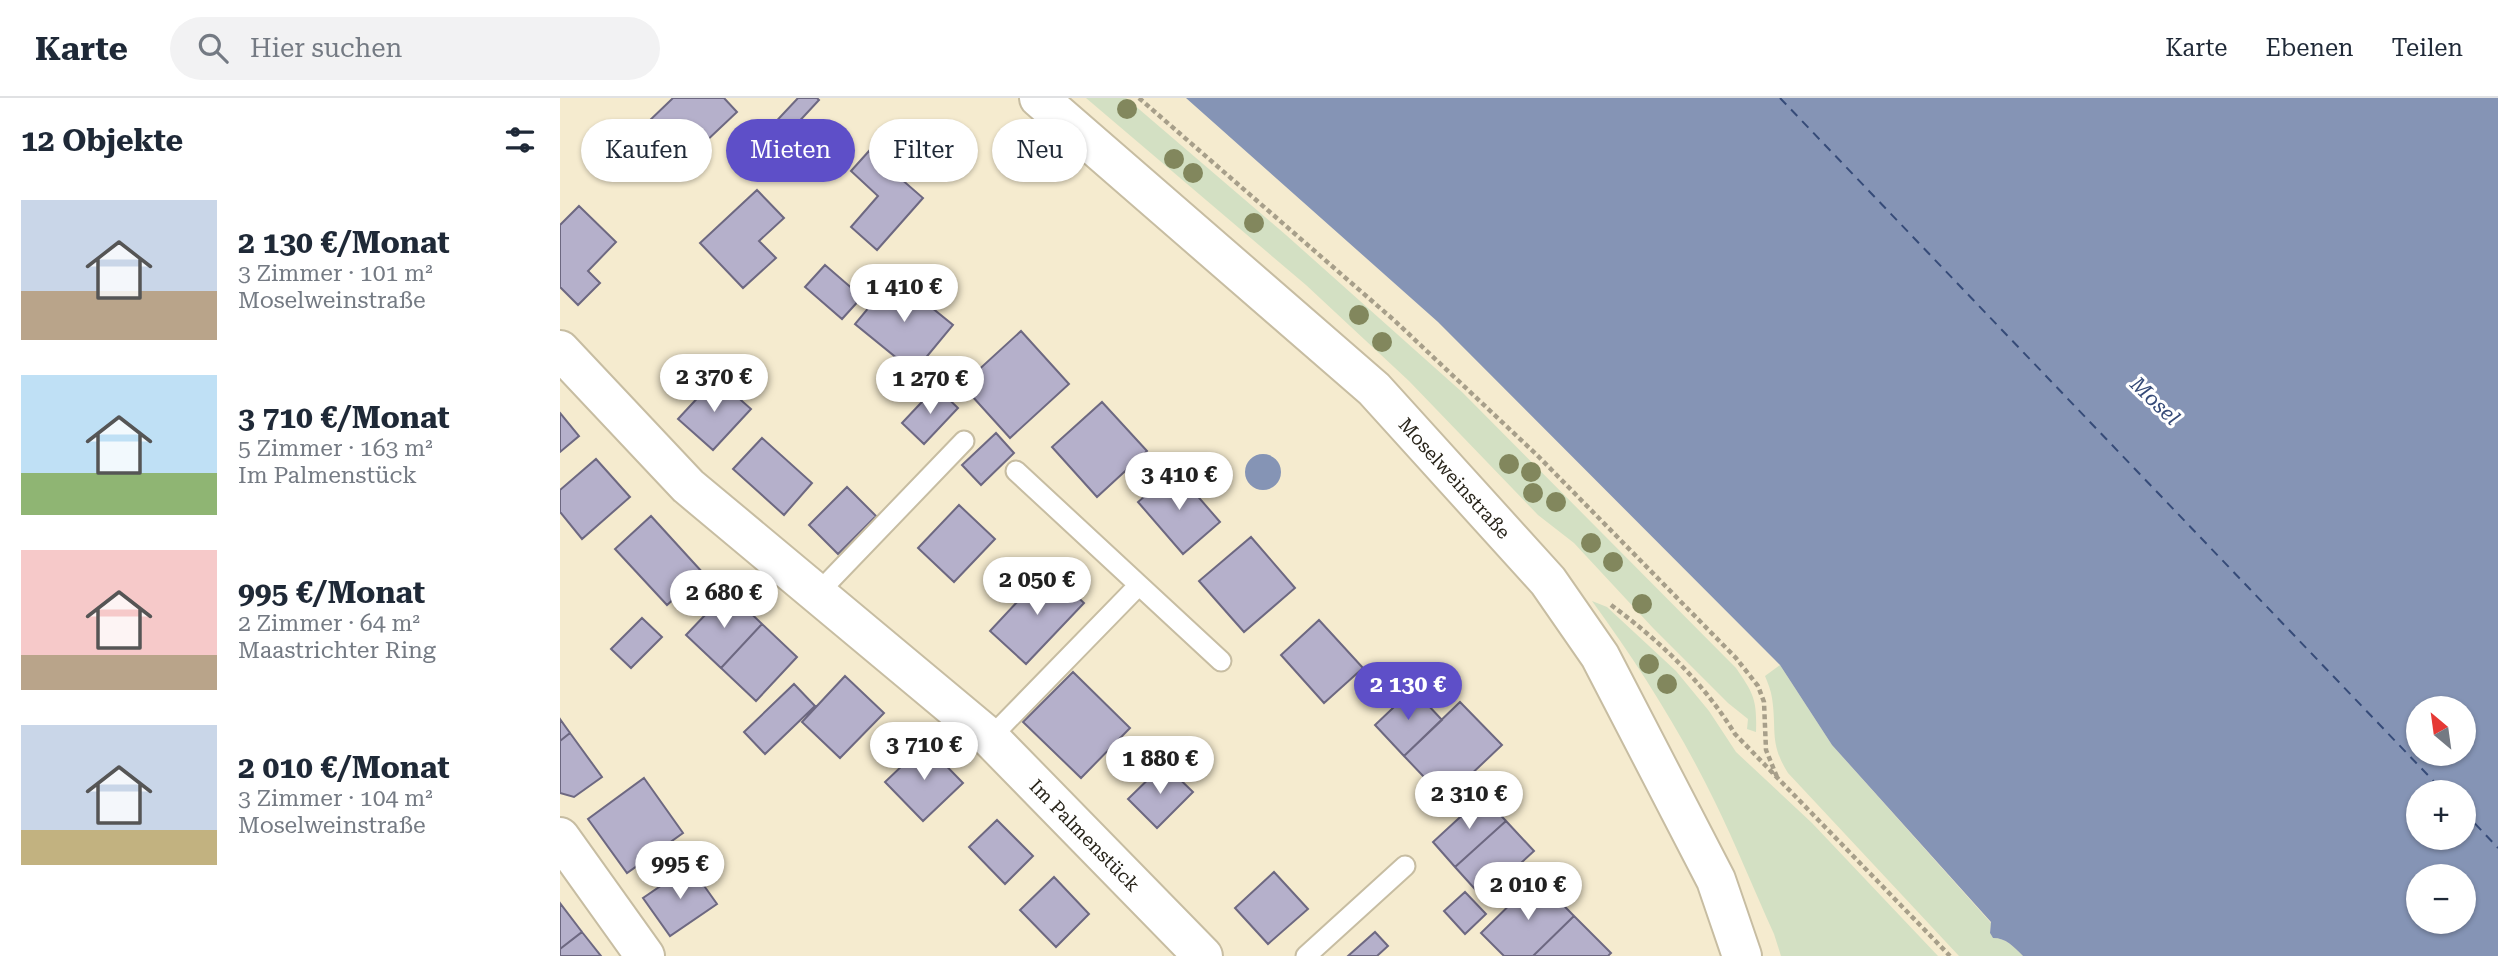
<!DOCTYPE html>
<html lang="de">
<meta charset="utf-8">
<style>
:root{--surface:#fff;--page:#f2f2f3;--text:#1f2937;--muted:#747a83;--line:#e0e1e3;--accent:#5e4fc8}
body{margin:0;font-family:"Roboto Serif",serif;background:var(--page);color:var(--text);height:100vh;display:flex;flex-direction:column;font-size:26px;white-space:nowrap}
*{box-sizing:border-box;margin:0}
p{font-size:23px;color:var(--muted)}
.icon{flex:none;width:38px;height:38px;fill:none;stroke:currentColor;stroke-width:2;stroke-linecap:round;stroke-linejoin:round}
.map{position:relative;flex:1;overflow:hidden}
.panel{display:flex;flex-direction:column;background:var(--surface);width:560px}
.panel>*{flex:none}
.top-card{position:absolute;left:21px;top:21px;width:665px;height:63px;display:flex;gap:14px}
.needle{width:46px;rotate:331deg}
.fabs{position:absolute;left:1846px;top:598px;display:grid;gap:14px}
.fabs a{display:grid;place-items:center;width:70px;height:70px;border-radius:50%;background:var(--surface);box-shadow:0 2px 5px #0004;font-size:35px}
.price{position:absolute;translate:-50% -60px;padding:0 16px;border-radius:24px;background:#fff;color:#222;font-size:23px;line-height:46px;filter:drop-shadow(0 2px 4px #0008)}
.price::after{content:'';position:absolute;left:50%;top:42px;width:21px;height:16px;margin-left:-10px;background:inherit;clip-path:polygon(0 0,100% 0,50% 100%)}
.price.current{background:var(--accent);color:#fff}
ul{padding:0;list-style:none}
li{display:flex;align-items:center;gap:21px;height:175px;padding:0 21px}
li span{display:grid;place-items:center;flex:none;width:196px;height:140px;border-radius:0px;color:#555}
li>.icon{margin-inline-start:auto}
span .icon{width:84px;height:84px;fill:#fffc;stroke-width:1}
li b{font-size:30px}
h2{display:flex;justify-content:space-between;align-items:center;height:84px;padding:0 21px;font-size:30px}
.chip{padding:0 24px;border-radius:32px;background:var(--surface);box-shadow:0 2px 5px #0004;font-size:24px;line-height:63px}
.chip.current{background:var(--accent);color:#fff}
header{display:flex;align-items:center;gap:42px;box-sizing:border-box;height:98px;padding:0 35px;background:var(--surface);border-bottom:2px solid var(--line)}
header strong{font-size:33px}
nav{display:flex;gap:38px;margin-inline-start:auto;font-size:24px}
.search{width:490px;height:63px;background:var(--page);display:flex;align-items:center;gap:18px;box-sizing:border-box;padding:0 24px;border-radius:38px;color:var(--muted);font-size:26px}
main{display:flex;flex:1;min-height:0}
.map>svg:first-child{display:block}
.green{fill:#d3e0c3}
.water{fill:#8594b5;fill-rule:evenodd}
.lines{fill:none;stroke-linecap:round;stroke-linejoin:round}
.ferry{stroke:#364b78;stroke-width:2;stroke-dasharray:9 7;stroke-linecap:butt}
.building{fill:#b5b0cb;stroke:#6d6881;stroke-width:2}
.lane-casing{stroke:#c7bda2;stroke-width:23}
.street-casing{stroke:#c7bda2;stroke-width:42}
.primary-casing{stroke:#c7bda2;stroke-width:42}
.path{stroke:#a79f8a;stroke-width:4.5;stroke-dasharray:5 3.5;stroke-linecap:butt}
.lane{stroke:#fff;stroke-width:19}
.street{stroke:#fff;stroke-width:38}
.primary{stroke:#fff;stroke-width:38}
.tree{fill:#82875d}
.labels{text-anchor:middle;stroke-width:6;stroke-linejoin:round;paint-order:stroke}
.street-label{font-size:19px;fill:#29251b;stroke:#fff}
.water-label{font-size:21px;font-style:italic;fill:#364b78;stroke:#fff}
</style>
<header>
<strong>Karte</strong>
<div class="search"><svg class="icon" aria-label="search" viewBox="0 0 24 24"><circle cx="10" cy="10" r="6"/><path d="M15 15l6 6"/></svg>Hier suchen</div>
<nav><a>Karte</a><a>Ebenen</a><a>Teilen</a></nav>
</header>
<main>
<section class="panel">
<h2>12 Objekte<svg class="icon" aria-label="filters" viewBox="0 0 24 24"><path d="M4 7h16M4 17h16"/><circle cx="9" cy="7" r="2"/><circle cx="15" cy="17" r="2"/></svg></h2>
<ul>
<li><span style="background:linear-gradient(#c9d6e8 65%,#b9a48a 0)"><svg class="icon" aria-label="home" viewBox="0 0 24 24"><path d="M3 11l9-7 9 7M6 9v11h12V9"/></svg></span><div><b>2 130 €/Monat</b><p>3 Zimmer · 101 m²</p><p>Moselweinstraße</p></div></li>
<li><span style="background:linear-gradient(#bfe0f5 70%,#8fb573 0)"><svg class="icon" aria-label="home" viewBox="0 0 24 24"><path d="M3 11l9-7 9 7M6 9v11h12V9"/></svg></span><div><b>3 710 €/Monat</b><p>5 Zimmer · 163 m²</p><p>Im Palmenstück</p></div></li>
<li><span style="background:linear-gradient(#f6c9c9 75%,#b9a48a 0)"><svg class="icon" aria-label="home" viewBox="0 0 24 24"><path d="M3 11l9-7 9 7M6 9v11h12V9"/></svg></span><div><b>995 €/Monat</b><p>2 Zimmer · 64 m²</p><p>Maastrichter Ring</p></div></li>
<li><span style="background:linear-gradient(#c9d6e8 75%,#c2b280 0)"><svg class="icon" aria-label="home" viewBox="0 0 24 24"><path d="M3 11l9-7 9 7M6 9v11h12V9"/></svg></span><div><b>2 010 €/Monat</b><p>3 Zimmer · 104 m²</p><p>Moselweinstraße</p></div></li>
</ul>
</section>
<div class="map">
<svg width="1938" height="858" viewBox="0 0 1938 858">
<rect width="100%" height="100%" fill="#f5ebcf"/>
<path class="green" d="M526 0H566L726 137 902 294 1176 570C1194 596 1197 602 1196 634L1187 631 1188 621 1168 605 1093 530 1014 445 978 417 849 283 746 187Z
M1032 503 1047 509 1116 573 1149 613 1176 654 1252 725 1378 858H1221L1214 836C1194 792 1176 747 1155 704 1121 634 1078 566 1032 503Z
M1220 567 1272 647 1431 825 1430 835 1433 840C1446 840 1453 848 1463 858H1399L1228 675C1209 645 1217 632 1212 600 1211 593 1208 585 1205 578Z"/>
<path class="water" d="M626 0H1938V858H1463C1453 848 1446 840 1433 840L1430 835 1431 824 1272 647 1220 567 878 224ZM1858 611H1904V656H1858ZM1858 695H1904V740H1858ZM1858 779H1904V824H1858Z
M685 374a18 18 0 1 1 36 0a18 18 0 1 1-36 0Z"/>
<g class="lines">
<path class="ferry" d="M1220 0 1885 695
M1904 714 1938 750"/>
</g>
<path class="building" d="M113 0H164L177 14 124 64 87 25Z
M238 0H257L259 2 220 44 208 32Z
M309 53 363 100 317 152 291 129 318 98 291 73Z
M197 92 224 120 199 143 216 160 183 190 140 145Z
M19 108 56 144 28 173 40 185 18 207 0 189V127Z
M265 167 302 199 282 221 245 189Z
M334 179 393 227 354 274 295 226Z
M461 233 509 286 450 340 402 287Z
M156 280 191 311 153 352 118 321Z
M376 289 398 310 364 346 342 325Z
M542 304 587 353 537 399 492 349Z
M0 315 19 338 0 354Z
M436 335 454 355 421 387 402 367Z
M202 340 252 385 224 417 173 371Z
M36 361 70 399 22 441 0 414V392Z
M615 372 660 424 623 456 578 404Z
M287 389 316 418 278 456 249 427Z
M399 407 435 441 394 484 358 450Z
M91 418 143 475 107 507 55 451Z
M691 439 735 490 684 534 639 483Z
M488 471 524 505 466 566 430 533Z
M168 493 202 526 161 570 126 537Z
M82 520 102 539 71 570 51 551Z
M759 522 803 570 764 605 721 557Z
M202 526 237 559 196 603 161 570Z
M513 574 570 630 521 680 463 624Z
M285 578 324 615 280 660 242 624Z
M234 586 255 608 205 656 184 634Z
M853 591 882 622 844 658 815 627Z
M900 604 942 647 885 701 844 658Z
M0 621 10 635 0 643Z
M10 635 42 679 14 699 0 695V643Z
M365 646 403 685 363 723 325 684Z
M604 666 633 694 597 730 568 701Z
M84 680 123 735 67 775 28 721Z
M923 698 946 723 895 769 873 744Z
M437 722 473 758 445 786 409 749Z
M946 723 974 753 923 800 895 769Z
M130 768 157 806 110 838 83 800Z
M714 774 748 811 708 846 675 810Z
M494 779 529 816 496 849 460 812Z
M977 780 1014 818 973 858H944L921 835Z
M905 794 926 816 905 836 884 813Z
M0 805 22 834 0 851Z
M1014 818 1051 855 1048 858H973Z
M22 834 41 858H0V851Z
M815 834 828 848 817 858H788Z"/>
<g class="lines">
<g class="lane-casing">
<path id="lane" d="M456 373 661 563
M257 496 404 343
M430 640 579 487
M746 858 845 768"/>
</g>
<g class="street-casing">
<g id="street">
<path id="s1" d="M0 252 128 388 430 640 643 858"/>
<path d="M0 739 85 858"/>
</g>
</g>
<g class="primary-casing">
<g id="primary">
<path id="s2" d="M479 0 814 291 988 483 1040 558 1156 782 1182 858"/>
</g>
</g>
<path class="path" d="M579 0 835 223 978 358 1176 560 1198 588 1204 604 1206 652 1217 679
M1051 507C1100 543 1143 584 1175 636L1390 858"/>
<use href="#lane" class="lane"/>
<use href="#street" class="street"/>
<use href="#primary" class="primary"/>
</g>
<g class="tree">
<circle cx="567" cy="11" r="10"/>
<circle cx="614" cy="61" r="10"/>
<circle cx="633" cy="75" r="10"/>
<circle cx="694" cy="125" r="10"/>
<circle cx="799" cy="217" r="10"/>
<circle cx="822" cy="244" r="10"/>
<circle cx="949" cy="366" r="10"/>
<circle cx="971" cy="374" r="10"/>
<circle cx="973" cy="395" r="10"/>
<circle cx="996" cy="404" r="10"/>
<circle cx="1031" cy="445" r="10"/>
<circle cx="1053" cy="464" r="10"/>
<circle cx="1082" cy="506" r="10"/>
<circle cx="1089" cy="566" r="10"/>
<circle cx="1107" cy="586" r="10"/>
</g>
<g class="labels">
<g class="street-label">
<text dy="7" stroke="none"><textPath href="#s2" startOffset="564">Moselweinstraße</textPath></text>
<text dy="7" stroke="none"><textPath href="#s1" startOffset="716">Im Palmenstück</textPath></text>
</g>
<g class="water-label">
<text transform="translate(1595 303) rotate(44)" y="7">Mosel</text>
</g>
</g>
</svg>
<div class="fabs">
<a><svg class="needle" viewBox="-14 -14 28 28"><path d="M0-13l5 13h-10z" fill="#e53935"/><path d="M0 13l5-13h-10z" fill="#747a83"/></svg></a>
<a>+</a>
<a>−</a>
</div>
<b class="price" style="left:344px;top:226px">1 410 €</b>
<b class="price" style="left:154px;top:316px">2 370 €</b>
<b class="price" style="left:370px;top:318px">1 270 €</b>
<b class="price" style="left:619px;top:414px">3 410 €</b>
<b class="price" style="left:477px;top:519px">2 050 €</b>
<b class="price" style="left:164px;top:532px">2 680 €</b>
<b class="price current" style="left:848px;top:624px">2 130 €</b>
<b class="price" style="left:364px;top:684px">3 710 €</b>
<b class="price" style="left:600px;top:698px">1 880 €</b>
<b class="price" style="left:909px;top:733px">2 310 €</b>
<b class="price" style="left:120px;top:803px">995 €</b>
<b class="price" style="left:968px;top:824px">2 010 €</b>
<div class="top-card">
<a class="chip">Kaufen</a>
<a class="chip current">Mieten</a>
<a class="chip">Filter</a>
<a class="chip">Neu</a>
</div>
</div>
</main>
